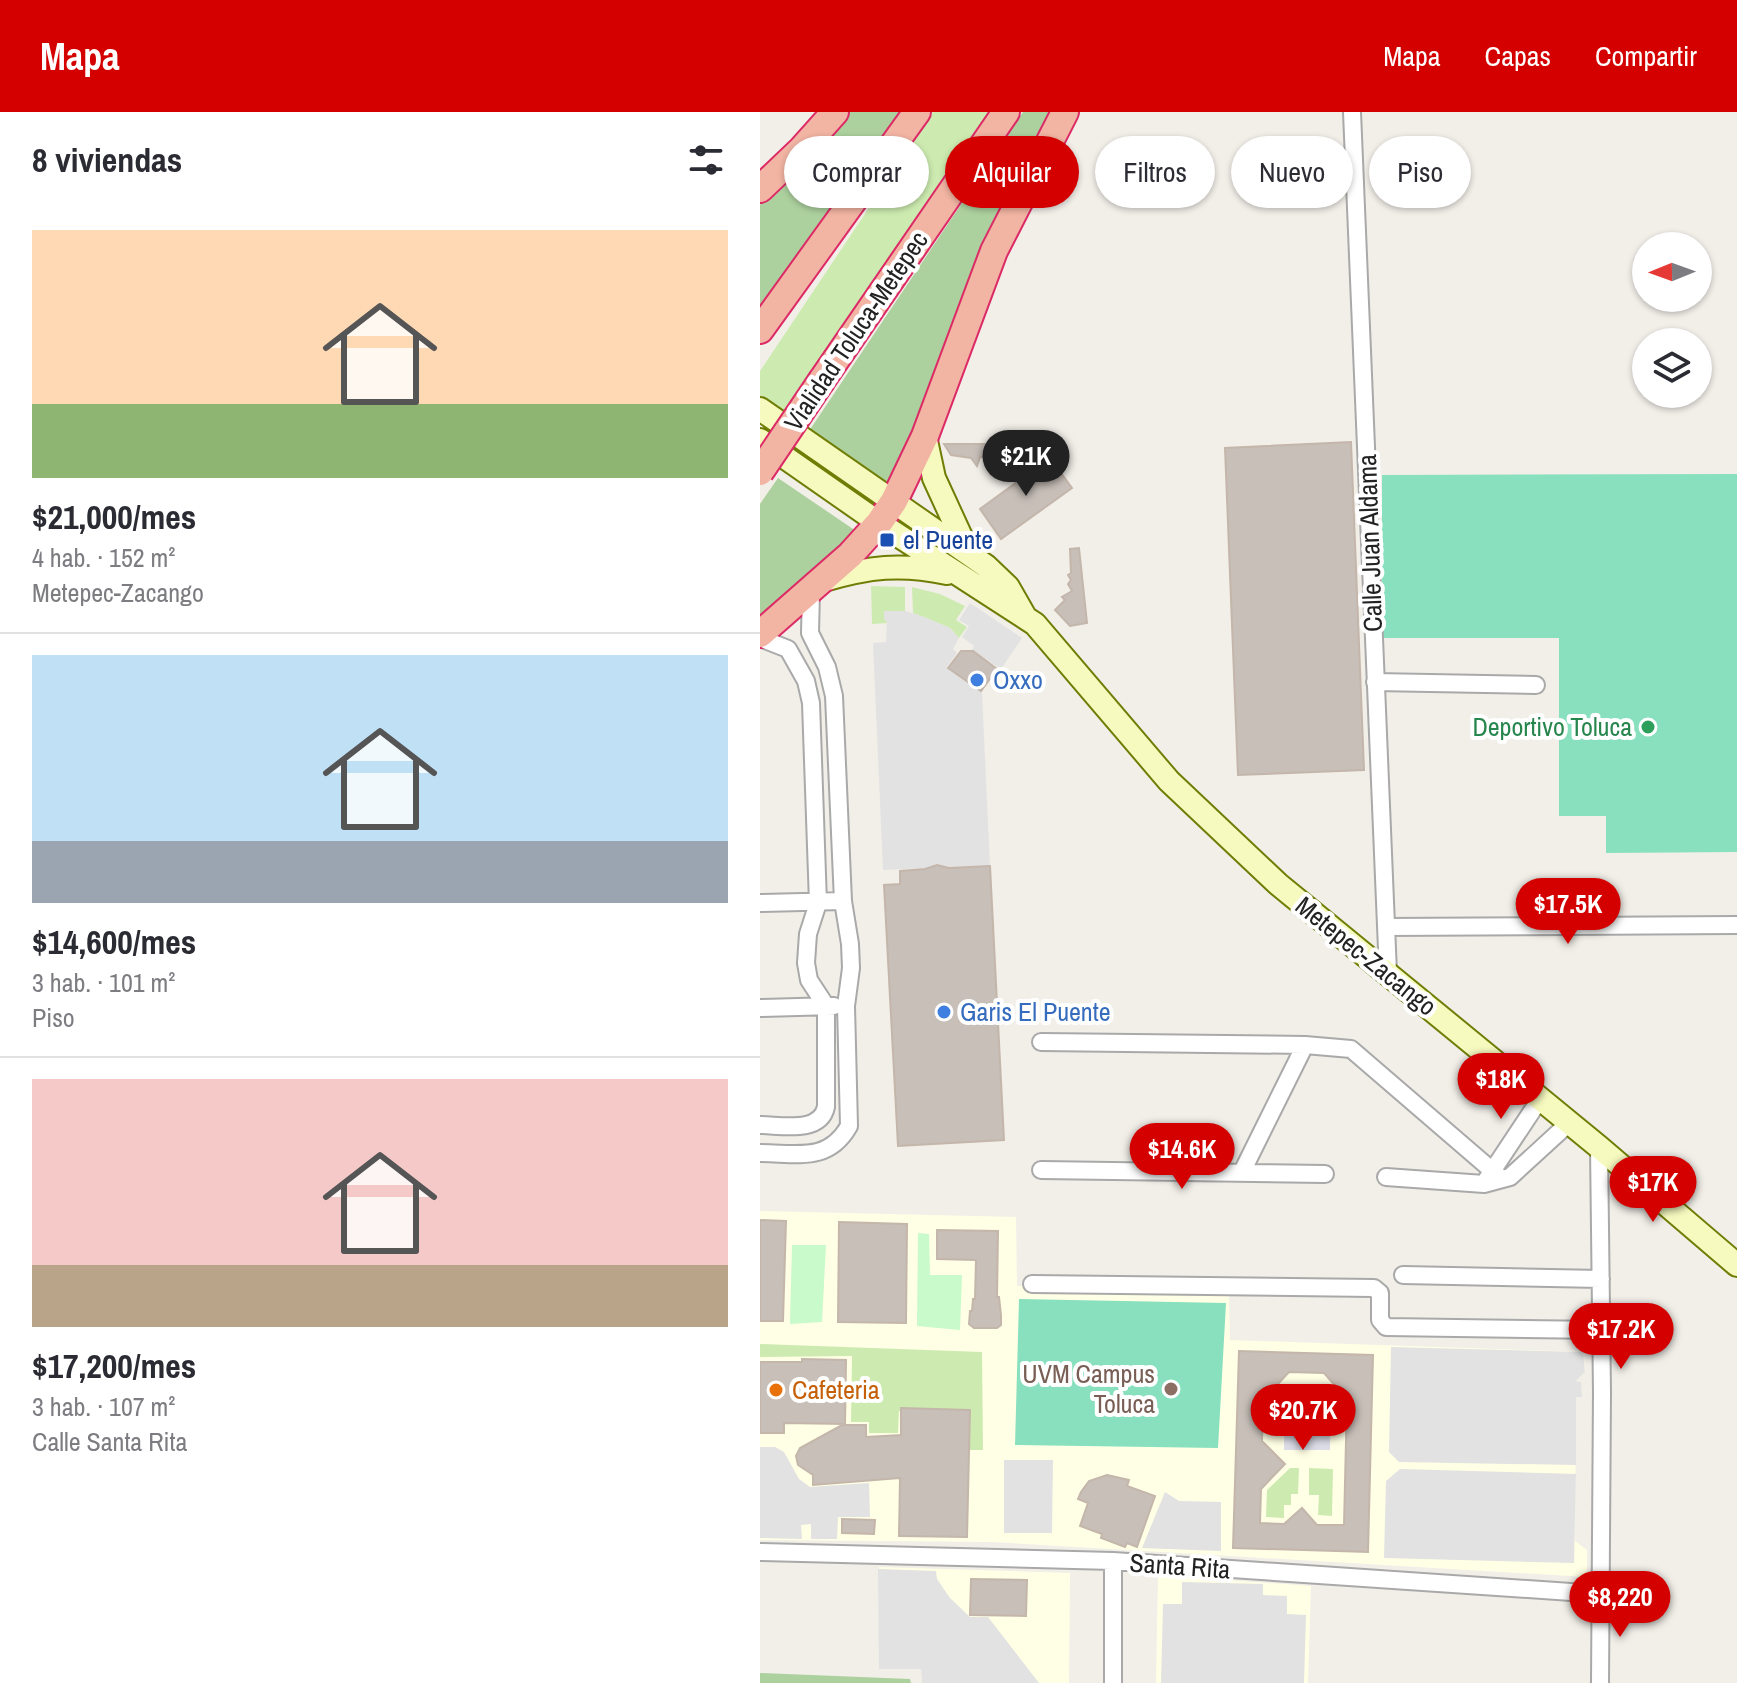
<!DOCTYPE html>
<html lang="es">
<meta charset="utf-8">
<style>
:root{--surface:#fff;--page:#f2f2f3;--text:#2b2b33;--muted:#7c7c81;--line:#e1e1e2;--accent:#d40000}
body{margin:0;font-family:"Archivo Narrow",sans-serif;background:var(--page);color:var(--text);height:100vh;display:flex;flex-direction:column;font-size:30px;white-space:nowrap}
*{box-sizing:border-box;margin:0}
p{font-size:26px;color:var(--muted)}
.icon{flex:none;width:44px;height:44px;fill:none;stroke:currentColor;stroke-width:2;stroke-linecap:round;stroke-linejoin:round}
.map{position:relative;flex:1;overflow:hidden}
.drawer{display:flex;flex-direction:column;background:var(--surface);width:760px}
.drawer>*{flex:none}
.guide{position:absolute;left:24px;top:24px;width:760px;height:72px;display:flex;gap:16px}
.needle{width:52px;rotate:269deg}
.fabs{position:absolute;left:872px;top:120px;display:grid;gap:16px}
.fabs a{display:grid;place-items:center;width:80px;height:80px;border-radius:50%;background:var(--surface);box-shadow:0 2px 6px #0004;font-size:40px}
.price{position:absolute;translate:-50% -68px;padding:0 18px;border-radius:28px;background:var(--accent);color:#fff;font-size:26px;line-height:52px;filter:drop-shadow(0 2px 4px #0008)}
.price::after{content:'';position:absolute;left:50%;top:48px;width:24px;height:18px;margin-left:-12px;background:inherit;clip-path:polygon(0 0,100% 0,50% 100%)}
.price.current{background:#222;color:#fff}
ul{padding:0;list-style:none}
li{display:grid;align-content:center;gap:16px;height:424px;padding:0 32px}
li+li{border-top:2px solid var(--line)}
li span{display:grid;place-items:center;height:248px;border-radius:0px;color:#555}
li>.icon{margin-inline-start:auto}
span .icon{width:144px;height:144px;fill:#fffc;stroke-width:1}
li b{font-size:34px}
h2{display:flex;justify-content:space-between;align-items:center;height:96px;padding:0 32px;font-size:34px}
.pill{padding:0 28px;border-radius:36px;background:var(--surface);box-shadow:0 2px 6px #0004;font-size:28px;line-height:72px}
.pill.current{background:var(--accent);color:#fff}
header{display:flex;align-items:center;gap:48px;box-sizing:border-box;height:112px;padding:0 40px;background:var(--accent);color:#fff}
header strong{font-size:38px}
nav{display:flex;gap:44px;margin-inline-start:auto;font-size:28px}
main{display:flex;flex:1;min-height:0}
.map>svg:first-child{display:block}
.education{fill:#ffffe5}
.grass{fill:#cdebb0}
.forest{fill:#add19e}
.park{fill:#c8facc}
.pitch{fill:#88e0be}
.parking{fill:#e2e2e2}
.plaza{fill:#dddde8}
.building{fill:#c7bfb8;stroke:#c4b6ab;stroke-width:2;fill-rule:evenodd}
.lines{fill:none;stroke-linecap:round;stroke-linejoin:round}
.minor-casing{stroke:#a9a9a9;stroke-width:20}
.secondary-casing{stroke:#707d05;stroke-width:26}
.trunk-casing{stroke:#dc2a67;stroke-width:30}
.minor{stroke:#fff;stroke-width:16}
.secondary{stroke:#f7fabf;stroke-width:22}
.trunk{stroke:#f2b4a3;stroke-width:26}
.trunk-bridge-casing{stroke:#dc2a67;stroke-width:30;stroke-linecap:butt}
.trunk-bridge{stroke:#f2b4a3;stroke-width:26}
.transit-dot{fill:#1a4fb4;stroke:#fff;stroke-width:3}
.shop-dot{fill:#3f7fe0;stroke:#fff;stroke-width:3}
.leisure-dot{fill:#2e9e5b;stroke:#fff;stroke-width:3}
.education-dot{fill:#8d6e63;stroke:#fff;stroke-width:3}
.food-dot{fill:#e8710a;stroke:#fff;stroke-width:3}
.labels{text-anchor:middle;stroke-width:8;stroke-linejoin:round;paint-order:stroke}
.street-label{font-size:26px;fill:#222;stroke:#fff}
.transit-label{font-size:26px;fill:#164399;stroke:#fff;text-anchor:start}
.shop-label{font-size:26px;fill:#366cbe;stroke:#fff;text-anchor:start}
.leisure-label{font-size:26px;fill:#27864d;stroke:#fff;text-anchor:end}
.education-label{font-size:26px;fill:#785e54;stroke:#fff;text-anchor:end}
.food-label{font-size:26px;fill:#c56008;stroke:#fff;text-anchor:start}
</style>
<header>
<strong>Mapa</strong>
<nav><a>Mapa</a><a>Capas</a><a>Compartir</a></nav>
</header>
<main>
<section class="drawer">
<h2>8 viviendas<svg class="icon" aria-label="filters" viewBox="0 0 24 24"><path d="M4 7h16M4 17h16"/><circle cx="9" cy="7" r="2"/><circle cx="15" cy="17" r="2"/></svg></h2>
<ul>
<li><span style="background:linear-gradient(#ffd9b3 70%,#8fb573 0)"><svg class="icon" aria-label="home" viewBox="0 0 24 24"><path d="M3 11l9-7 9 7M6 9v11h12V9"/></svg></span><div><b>$21,000/mes</b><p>4 hab. · 152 m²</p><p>Metepec-Zacango</p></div></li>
<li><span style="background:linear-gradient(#bfe0f5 75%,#9aa5b1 0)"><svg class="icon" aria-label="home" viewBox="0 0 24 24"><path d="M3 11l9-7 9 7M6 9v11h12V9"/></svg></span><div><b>$14,600/mes</b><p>3 hab. · 101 m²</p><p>Piso</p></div></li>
<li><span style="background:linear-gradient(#f6c9c9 75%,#b9a48a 0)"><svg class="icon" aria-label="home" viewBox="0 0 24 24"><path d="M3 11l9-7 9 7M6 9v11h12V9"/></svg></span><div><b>$17,200/mes</b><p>3 hab. · 107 m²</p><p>Calle Santa Rita</p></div></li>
</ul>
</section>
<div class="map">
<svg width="977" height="1571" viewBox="0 0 977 1571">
<rect width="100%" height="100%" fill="#f2efe9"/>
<path class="education" d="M0 1099 256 1105 257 1174 469 1180 470 1228 823 1240 825 1260 816 1269 821 1270 822 1285H816L815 1429 827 1438V1465L232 1430 0 1428Z
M119 1455 310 1461 309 1571H162L161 1557H119Z
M398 1463 551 1474 548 1571H396Z"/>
<path class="grass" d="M173 0H230L22 301 0 284V259Z
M111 474 145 475V499H124L127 511 112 512Z
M152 475 180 482 205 494 196 508 207 515 199 526 190 516 153 501Z
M0 1232 222 1240 223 1338H209V1298L139 1299 138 1321H109V1310H91L92 1244 0 1245Z
M530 1356H539L538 1382H531V1393H524V1406L506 1405 507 1378Z
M549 1356 573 1357 572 1404 558 1403 559 1383H549Z"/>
<path class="forest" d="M89 0H141L0 205V89Z
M263 0H290L235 107 137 363 123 377 49 319Z
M18 366 99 421 0 512V392Z
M0 1561 150 1567 151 1571H0Z"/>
<path class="park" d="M158 1121 169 1122 170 1163H202L200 1218 157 1214Z
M32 1133H66L62 1210 30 1212Z"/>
<path class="pitch" d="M977 362V740L846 741V704H799V526H622V363Z
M259 1187 466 1191 458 1336 255 1333Z"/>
<path class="parking" d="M210 491 262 526 241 557 212 538 214 534 202 525 209 514 199 508Z
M124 499H145L162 504 190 516 199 526 193 537 197 541 186 556 222 581 230 754 189 755 177 752 165 756 123 758 113 531 126 530 127 509 124 508Z
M631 1235 823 1240 825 1260 816 1269 821 1270 822 1285H816V1353L639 1350 629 1340Z
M0 1335H15L24 1340 39 1367 50 1375 109 1371 110 1405H78L77 1427H51V1412L41 1413 42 1427 0 1426Z
M244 1348H293L292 1421H244Z
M640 1357 816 1362 814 1451 624 1446 626 1369Z
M405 1380 419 1389 461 1390V1439L382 1436Z
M118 1457 176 1459 177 1467 190 1486 210 1505H228L279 1571H162L161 1557H119Z
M422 1470 503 1472V1483L527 1484V1502L546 1503 544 1571H401L403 1492H422Z"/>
<path class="plaza" d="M525 1276H571L570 1338H524Z"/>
<path class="building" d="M591 330 604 658 478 663 465 336Z
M184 332H256L255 346 220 345 217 354 211 346 191 343Z
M290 346 312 376 241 427 220 397Z
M319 436 327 511 310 514 295 498 305 488 302 485 312 479 308 472 311 468 308 463 311 461 310 437Z
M201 539H213L237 557 221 579 188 556Z
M177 753 189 756 230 754 244 1028 138 1034 124 773 140 772V759L165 757Z
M0 1108 26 1109 23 1209H0Z
M79 1110 147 1112 146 1211 78 1210Z
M177 1118 238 1119 237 1185H239L241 1203V1213L237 1216H214L209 1212 210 1199H212L213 1187H215L216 1148 177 1147Z
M479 1239 613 1243 608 1440 473 1436ZM529 1260 564 1261 587 1287 584 1413H557L542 1396 524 1412 500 1411 501 1377 525 1352 502 1329 503 1288Z
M42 1247 86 1248 85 1312 24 1311V1321H0V1250H42Z
M141 1296 210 1298 207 1425 139 1424 140 1366 53 1373V1363L38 1353 36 1344 40 1336 82 1313H106V1325L141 1323Z
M347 1363 369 1368 367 1374 395 1384 377 1435 367 1431 365 1435 341 1426 342 1422 320 1414 328 1391 318 1387 321 1380 329 1369Z
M82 1407 115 1408 114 1422 82 1421Z
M211 1467 267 1468 266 1504 210 1503Z"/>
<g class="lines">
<g class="minor-casing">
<path id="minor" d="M592 0 628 861
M0 526 28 537 46 569 51 591 58 791 48 822 46 851 49 868 66 894V995C60 1022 21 1013 0 1013
M615 570 776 573
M0 791 83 789
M626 815 977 813
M0 896 74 894
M281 930 545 933 591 937 742 1067
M839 1035 842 1280 840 1571
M0 1041C37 1041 68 1051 89 1014L86 894 91 856 90 832 83 789 74 584 67 555 50 521 51 479
M281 1058 565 1062
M482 1060 545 933
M626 1065 724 1072 750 1065 809 1011
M727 1067 780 987
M643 1163 841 1167
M272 1172 614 1176 620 1181V1208L626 1215 841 1218
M0 1440 353 1449 840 1482
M353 1449V1571"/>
</g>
<g class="secondary-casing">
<path id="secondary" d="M0 297 226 454 248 475 264 503
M165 324 174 366 208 440
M0 328 119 411 275 512 409 669 518 772 839 1035 977 1153
M64 468C109 455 140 451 187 461"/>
</g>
<g class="trunk-casing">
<path id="trunk" d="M0 77 42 37 75 0
M0 218 157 0
M62 268 246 0
M0 522 90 443 119 411 134 389 165 324 234 139 305 0"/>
</g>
<use href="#minor" class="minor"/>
<use href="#secondary" class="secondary"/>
<use href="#trunk" class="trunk"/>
<g class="trunk-bridge-casing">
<path id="trunk-bridge" d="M0 360 62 268"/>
</g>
<use href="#trunk-bridge" class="trunk-bridge"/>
</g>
<rect class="transit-dot" x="119" y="420" width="16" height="16" rx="4"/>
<g class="shop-dot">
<circle cx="217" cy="568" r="8"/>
<circle cx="184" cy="900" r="8"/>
</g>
<circle class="leisure-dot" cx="888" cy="615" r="8"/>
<circle class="education-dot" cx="411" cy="1277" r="8"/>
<circle class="food-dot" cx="16" cy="1278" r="8"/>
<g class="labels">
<g class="street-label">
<text transform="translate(96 219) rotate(-56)" y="9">Vialidad Toluca-Metepec</text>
<text transform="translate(610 431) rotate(-92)" y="9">Calle Juan Aldama</text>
<text transform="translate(606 844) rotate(39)" y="9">Metepec-Zacango</text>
<text transform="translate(420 1454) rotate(4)" y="9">Santa Rita</text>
</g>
<g class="transit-label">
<text x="143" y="437">el Puente</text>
</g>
<g class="shop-label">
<text x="233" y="577">Oxxo</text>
<text x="200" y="909">Garis El Puente</text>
</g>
<g class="leisure-label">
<text x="872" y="624">Deportivo Toluca</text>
</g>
<g class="education-label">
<text x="395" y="1271">UVM Campus<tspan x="395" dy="30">Toluca</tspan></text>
</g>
<g class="food-label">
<text x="32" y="1287">Cafeteria</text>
</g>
</g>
</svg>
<div class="fabs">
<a><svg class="needle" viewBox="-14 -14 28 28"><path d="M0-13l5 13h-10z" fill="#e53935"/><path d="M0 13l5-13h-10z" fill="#7c7c81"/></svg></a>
<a><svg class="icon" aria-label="layers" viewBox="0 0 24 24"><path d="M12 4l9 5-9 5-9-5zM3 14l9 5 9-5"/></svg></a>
</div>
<b class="price current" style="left:266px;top:386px">$21K</b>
<b class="price" style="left:808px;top:834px">$17.5K</b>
<b class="price" style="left:741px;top:1009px">$18K</b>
<b class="price" style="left:422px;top:1079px">$14.6K</b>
<b class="price" style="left:893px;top:1112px">$17K</b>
<b class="price" style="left:861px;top:1259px">$17.2K</b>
<b class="price" style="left:543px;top:1340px">$20.7K</b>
<b class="price" style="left:860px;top:1527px">$8,220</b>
<div class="guide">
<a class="pill">Comprar</a>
<a class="pill current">Alquilar</a>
<a class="pill">Filtros</a>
<a class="pill">Nuevo</a>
<a class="pill">Piso</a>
</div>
</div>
</main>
